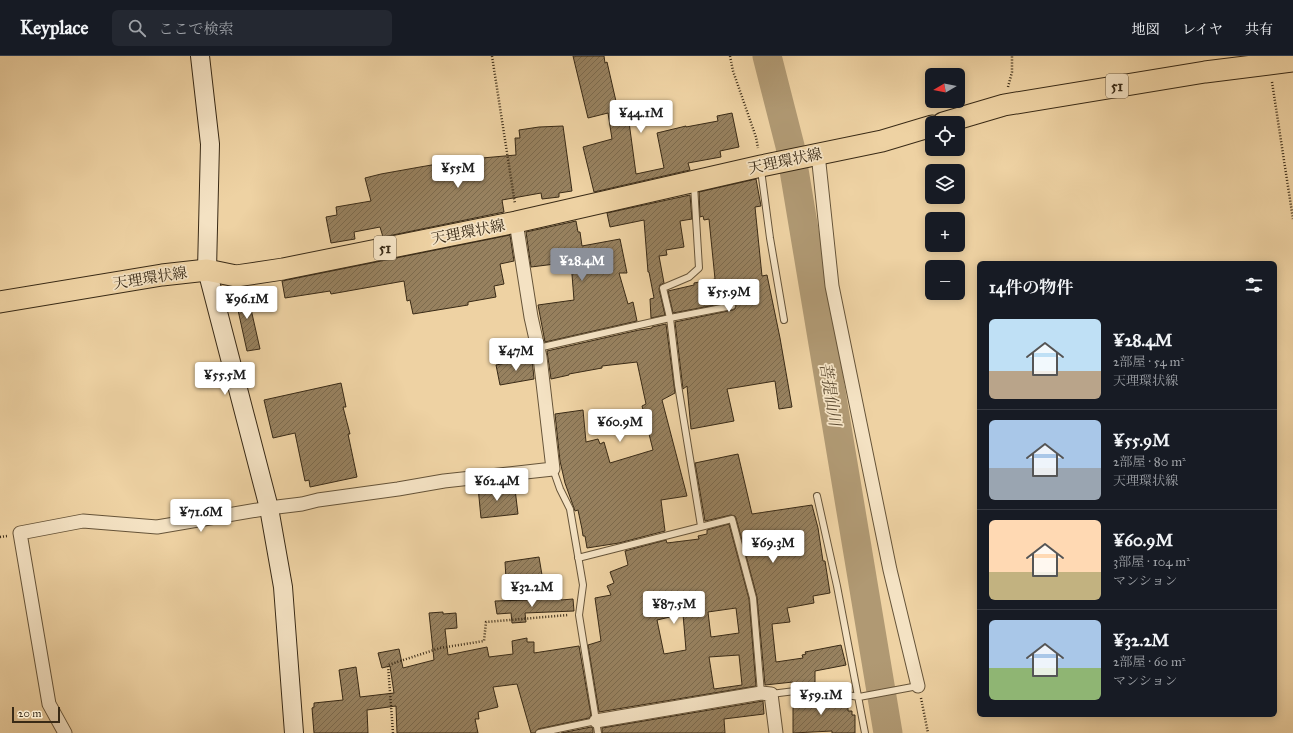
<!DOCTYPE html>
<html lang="ja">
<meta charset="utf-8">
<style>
:root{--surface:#171b24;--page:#242831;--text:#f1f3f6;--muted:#9ea1a6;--line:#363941;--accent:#8c9099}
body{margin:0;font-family:"IM FELL Great Primer","Noto Serif JP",serif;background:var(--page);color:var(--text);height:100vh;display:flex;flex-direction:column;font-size:15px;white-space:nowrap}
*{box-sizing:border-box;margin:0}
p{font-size:13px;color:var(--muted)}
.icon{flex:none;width:22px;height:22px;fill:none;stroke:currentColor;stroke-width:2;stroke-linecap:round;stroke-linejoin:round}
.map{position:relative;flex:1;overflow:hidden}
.panel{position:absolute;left:977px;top:205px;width:300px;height:456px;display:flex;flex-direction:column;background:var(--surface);border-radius:6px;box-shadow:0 2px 10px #0003}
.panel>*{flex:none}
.needle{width:26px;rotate:260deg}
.fabs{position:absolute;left:925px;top:12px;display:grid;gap:8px}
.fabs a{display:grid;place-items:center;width:40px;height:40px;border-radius:6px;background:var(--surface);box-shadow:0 2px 10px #0003;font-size:20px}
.scale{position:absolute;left:12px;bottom:10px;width:48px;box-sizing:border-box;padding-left:4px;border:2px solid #392a16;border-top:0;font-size:11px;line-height:14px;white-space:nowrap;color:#392a16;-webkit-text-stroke:3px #f4e2c3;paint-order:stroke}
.price{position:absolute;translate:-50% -34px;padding:0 9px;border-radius:4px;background:#fff;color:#222;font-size:13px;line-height:26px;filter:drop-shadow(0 1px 2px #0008)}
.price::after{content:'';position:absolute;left:50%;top:24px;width:12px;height:9px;margin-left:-6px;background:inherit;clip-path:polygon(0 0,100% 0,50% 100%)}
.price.current{background:var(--accent);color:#fff}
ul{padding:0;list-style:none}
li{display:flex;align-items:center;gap:12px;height:100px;padding:0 12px}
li+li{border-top:1px solid var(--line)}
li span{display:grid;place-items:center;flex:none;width:112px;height:80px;border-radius:6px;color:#555}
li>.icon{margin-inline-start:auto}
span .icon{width:48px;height:48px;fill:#fffc;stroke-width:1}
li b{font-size:17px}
h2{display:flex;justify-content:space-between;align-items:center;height:48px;padding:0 12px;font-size:17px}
header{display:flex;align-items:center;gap:24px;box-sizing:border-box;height:56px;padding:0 20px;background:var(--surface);border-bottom:1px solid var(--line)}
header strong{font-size:19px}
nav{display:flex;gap:22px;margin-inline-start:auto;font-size:14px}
.search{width:280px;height:36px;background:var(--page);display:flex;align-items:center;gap:10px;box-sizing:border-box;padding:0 14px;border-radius:6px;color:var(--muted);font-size:15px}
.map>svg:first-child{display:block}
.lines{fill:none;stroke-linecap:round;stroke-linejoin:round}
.river{stroke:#b09973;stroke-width:29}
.building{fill:url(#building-hatch);stroke:#392a16;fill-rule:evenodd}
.lane-casing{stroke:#665439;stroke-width:8}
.street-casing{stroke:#665439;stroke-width:15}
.secondary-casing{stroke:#392a16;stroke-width:20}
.primary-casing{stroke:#392a16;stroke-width:23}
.path{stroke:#392a16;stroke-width:2.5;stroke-dasharray:1 2;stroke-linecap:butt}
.lane{stroke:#f4e2c3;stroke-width:6}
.street{stroke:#f4e2c3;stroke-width:13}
.secondary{stroke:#f4e2c3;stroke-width:18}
.primary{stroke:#eed2a3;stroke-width:21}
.labels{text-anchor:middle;stroke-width:3.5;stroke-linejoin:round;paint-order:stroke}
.shield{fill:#f4e2c3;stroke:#71614a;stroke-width:1}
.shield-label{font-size:14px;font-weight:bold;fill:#392a16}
.street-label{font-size:15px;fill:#392a16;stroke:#f4e2c3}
.water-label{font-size:16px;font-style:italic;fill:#5d4b32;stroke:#f4e2c3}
</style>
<header>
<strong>Keyplace</strong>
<div class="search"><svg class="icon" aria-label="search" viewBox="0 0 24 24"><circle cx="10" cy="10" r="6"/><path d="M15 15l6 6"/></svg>ここで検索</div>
<nav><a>地図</a><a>レイヤ</a><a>共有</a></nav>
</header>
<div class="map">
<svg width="1293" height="677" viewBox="0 0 1293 677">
<defs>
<pattern id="building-hatch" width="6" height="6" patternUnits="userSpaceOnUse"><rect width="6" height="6" fill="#97815f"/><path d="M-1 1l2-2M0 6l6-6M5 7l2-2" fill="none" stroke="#7c6a4d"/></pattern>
</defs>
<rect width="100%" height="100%" fill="#eed2a3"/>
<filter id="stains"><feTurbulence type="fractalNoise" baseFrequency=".005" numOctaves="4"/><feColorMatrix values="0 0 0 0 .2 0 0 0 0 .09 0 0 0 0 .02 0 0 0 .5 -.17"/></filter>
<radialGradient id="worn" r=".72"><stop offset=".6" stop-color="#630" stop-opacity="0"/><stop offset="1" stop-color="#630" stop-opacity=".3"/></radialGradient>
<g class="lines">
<path class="river" d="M767 0 790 90 888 677"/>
</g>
<path class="building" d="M573 0H604L605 7 607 6 618 54 651 48 653 61 629 66 636 118 664 112 657 77 686 70V71L718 65 717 60 732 57 739 91 720 95 721 101 688 107 690 114 594 136 583 91 612 83 608 57 588 62Z
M563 70 572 135 559 137V141L542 143 541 137 502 144 504 156 383 181 380 171 354 176 355 183 331 187 326 161 337 159 336 151 371 145 365 122 381 118 420 111 449 106V110L482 105V102L516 99 515 82H520L519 74 539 71Z
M756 123 761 150 755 151 762 220 767 219 780 282 792 351 779 353 775 325 727 333 734 365 691 373 687 330 683 333 675 266 733 254 735 253 736 250 735 247 731 246 673 257 668 235 694 229V227L715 223 709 163 704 164 703 160 700 161 699 136Z
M690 139 692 163 680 165 684 191 666 194 667 199 659 200 664 227 660 229 659 233 665 259 651 262 650 243 654 242 649 216H648L644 164 610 171 607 157Z
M576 165 578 176H580L582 190 620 183 627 217H619L628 248 633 246 637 265 545 286 538 249 574 244 571 206 531 211 526 176Z
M510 179 514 205 500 208 504 228 494 230 496 241 468 246V249L413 258 410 244 407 245 404 225 331 238 330 235 285 242 282 225Z
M246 231 260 293 247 295 234 236H235V234Z
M666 268 675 337 662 344 687 440 661 444 665 475 619 487 587 492 585 480H583L582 473 578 454 575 455 565 427 560 405 555 358 583 354 586 386 598 383 600 388 604 386 610 407 653 394 642 350 646 348 637 306 602 310V312L569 318V319L551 323 547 295 639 274 652 272V271Z
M532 302 534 323 500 329 496 309Z
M341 327 346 351H343L350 378H348L357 421 310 431 309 424 305 425 295 377 273 382 264 344Z
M738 398 752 458 812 449 818 472 823 505H825L830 537 813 540 814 547 787 552 790 566 772 568 776 606 803 602 802 599 806 598 805 596 841 589 846 609 815 615V629L793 631V626L765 629 757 541 736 462 735 460 731 459 705 465 695 407Z
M493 430V433H496V435L515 433 518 458 481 462 478 431Z
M729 468 749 543 756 630 599 656 588 589 601 585 595 542 611 539 607 530 614 527 610 516 628 509 625 495 666 484 667 487 699 483 698 480 707 478V474ZM736 552 739 577 711 581 708 556ZM683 558 686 594 664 598 657 564ZM739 599 742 629 714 633 709 601Z
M539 501 542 519 506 523 505 506Z
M561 543V544L573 543 574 555 525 557 526 566 512 567 511 557 497 558 495 545Z
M443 556V558L456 557 457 572 445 573 448 599 487 591 489 601 513 598 512 585 527 582V586H534V597L579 590 591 659 589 662 538 673 535 677H531L517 628 493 631 498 651 478 656 479 663H475L478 677H397L396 650 367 654 368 677H314L312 652 314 651V647L343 644 339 614 356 611 360 641 394 637 390 610 382 612 378 597 399 593 403 612 434 604 429 557Z
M811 638H815V641H827V645H845V650H848V655H852V659H855V677H832V675L793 677V640Z
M763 645 764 658 724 663 725 677H602V672Z
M591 671 593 672V677H561Z"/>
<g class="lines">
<g class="lane-casing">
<path id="lane" d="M761 114 770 182 784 264
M694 129 699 212 689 221 663 232 670 262 678 329 701 470
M538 292 670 262 732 250
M553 413 560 433 570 453 583 529 579 559 598 677
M817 440 837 530 865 677
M578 502 732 463 753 542 761 637
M771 638 811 633 859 641 918 630
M539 677 596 665"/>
</g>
<g class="street-casing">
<path id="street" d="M818 98 832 230 890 514 918 630
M596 665 761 637 771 638 776 677
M65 677 49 648 20 477 83 465 157 471 269 452 302 448 318 444 398 433 444 425 553 413 540 301 531 261 516 166"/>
</g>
<g class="secondary-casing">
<path id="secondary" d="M200 0 210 88 207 214 269 452 283 531 294 677"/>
</g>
<g class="primary-casing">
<path id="primary" d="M943 67 1004 49 1205 16 1293 5
M0 246 162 219 207 214 236 220 283 213 516 166 761 110 882 85 932 70"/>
</g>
<path class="path" d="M492 0 515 148
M730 0 733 15 756 81 758 92
M1272 26 1293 163
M1008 31 1012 16V0
M0 481 7 480
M921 642 928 677
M393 677 388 609 440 592 484 585 486 566 568 559"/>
<use href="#lane" class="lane"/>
<use href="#street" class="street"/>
<use href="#secondary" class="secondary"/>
<use href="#primary" class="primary"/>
</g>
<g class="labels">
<g class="shield">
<rect x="1106" y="18" width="22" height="24" rx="3"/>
<rect x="374" y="180" width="22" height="24" rx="3"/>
</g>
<g class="shield-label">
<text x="1117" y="35">51</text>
<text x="385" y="197">51</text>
</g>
<g class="street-label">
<text transform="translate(785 105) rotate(-12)" y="5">天理環状線</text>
<text transform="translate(468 176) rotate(-11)" y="5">天理環状線</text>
<text transform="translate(150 222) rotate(-9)" y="5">天理環状線</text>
</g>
<g class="water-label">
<text transform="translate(831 338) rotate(81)" y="6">菩提仙川</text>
</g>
</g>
<rect width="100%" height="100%" filter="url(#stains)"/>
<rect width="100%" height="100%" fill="url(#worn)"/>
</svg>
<div class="fabs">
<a><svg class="needle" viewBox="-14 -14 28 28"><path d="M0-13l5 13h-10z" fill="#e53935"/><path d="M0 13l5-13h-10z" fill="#9ea1a6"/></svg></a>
<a><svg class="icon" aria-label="locate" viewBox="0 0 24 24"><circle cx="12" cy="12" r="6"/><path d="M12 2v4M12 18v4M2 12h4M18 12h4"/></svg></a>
<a><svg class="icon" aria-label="layers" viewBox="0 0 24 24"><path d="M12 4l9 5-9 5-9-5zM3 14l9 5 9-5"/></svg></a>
<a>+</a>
<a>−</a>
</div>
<div class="scale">20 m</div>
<b class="price" style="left:641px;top:78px">¥44.1M</b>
<b class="price" style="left:458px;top:133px">¥55M</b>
<b class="price current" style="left:582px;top:226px">¥28.4M</b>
<b class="price" style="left:729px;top:257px">¥55.9M</b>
<b class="price" style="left:247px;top:264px">¥96.1M</b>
<b class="price" style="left:516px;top:316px">¥47M</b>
<b class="price" style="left:225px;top:340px">¥55.5M</b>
<b class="price" style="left:620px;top:387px">¥60.9M</b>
<b class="price" style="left:497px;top:446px">¥62.4M</b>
<b class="price" style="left:201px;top:477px">¥71.6M</b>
<b class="price" style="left:773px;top:508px">¥69.3M</b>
<b class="price" style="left:532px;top:552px">¥32.2M</b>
<b class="price" style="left:674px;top:569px">¥87.5M</b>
<b class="price" style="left:821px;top:660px">¥59.1M</b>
<section class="panel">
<h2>14件の物件<svg class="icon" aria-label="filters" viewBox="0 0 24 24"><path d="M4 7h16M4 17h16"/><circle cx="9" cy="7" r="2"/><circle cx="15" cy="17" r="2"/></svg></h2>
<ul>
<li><span style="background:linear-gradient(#bfe0f5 65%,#b9a48a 0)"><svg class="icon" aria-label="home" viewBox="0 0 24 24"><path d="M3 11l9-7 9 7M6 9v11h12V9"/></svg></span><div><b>¥28.4M</b><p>2部屋 · 54 m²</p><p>天理環状線</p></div></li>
<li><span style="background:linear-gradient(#a9c7e8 60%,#9aa5b1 0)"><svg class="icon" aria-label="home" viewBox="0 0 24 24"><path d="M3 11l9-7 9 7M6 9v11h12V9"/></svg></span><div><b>¥55.9M</b><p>2部屋 · 80 m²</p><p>天理環状線</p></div></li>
<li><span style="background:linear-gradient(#ffd9b3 65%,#c2b280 0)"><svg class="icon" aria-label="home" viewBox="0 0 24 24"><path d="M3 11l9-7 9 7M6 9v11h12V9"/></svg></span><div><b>¥60.9M</b><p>3部屋 · 104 m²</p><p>マンション</p></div></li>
<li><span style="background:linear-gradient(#a9c7e8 60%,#8fb573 0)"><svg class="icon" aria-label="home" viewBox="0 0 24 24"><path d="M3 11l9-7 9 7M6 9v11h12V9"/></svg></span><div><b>¥32.2M</b><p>2部屋 · 60 m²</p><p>マンション</p></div></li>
</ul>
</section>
</div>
